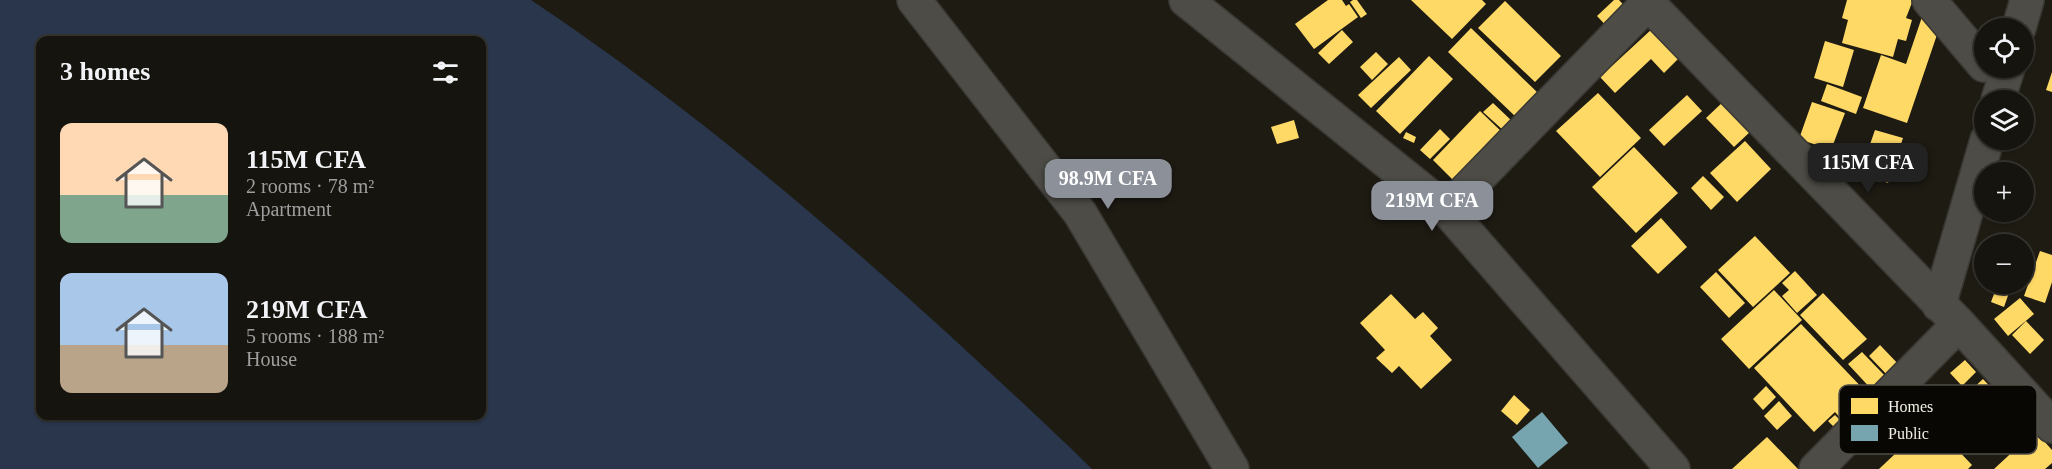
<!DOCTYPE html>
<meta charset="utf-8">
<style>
:root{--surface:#16140e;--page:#23211c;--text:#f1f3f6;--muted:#9e9e9e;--line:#35332e;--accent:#8c9099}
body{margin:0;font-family:Georgia,serif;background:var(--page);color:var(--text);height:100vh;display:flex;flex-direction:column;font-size:22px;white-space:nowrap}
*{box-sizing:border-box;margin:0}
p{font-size:20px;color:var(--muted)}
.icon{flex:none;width:33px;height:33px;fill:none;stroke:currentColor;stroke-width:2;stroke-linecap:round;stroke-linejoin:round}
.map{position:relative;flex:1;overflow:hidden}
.drawer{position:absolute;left:36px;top:36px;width:450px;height:384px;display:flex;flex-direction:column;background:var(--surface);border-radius:12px;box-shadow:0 2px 4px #0004,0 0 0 2px var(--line)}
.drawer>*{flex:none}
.tools{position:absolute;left:1974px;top:18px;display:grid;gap:12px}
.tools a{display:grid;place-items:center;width:60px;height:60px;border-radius:50%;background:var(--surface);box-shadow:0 2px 4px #0004,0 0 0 2px var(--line);font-size:30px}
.price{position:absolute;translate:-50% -51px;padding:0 14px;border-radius:12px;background:var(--accent);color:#fff;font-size:20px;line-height:39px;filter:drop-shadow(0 2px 3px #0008)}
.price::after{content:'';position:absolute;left:50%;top:36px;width:18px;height:14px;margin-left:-9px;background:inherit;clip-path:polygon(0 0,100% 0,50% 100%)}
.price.on{background:#222;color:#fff}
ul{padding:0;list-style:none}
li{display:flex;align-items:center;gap:18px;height:150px;padding:0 24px}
li span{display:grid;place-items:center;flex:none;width:168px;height:120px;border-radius:12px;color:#555}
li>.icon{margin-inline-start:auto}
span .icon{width:72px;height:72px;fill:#fffc;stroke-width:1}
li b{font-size:26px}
h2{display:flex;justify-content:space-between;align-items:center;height:72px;padding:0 24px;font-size:26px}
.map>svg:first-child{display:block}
.water{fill:#29364b;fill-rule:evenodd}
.homes{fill:#ffd966}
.public{fill:#76a5af}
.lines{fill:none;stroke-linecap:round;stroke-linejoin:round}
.minor-casing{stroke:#3a3833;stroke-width:36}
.minor{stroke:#4e4c46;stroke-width:33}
.key{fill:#090703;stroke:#504d47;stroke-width:1.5}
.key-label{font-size:16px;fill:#f4f0e7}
</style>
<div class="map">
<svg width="2052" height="469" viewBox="0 0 2052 469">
<rect width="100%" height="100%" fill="#1e1b13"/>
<path class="water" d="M0 0H531C678 98 815 213 946 332 995 377 1044 422 1092 469H0ZM40 40H482V416H40Z"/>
<path class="homes" d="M1328 0H1342L1346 6 1349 4 1358 17 1314 49 1295 24Z
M1353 0H1357L1367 14 1361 18 1350 2Z
M1411 0H1482L1486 4 1452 39Z
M1614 0H1619L1631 13 1611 31 1597 16Z
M1847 0H1913L1906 18 1912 20 1906 41 1898 39 1893 57 1842 43 1848 20 1842 18Z
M1505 1 1561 56 1535 82 1478 28Z
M1923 14 1942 20 1907 123 1863 108 1881 55 1906 64Z
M1471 28 1539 94 1517 118 1448 52Z
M1653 28 1680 57 1664 73 1651 59 1615 93 1600 77Z
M1342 30 1353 42 1329 64 1318 53Z
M1825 41 1854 50 1843 87 1814 78Z
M1376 52 1388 64 1372 80 1360 67Z
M1429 56 1453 79 1400 134 1376 111Z
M1399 57 1411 70 1371 108 1358 95Z
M2052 72V92L2046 90Z
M1827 84 1862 97 1856 114 1821 101Z
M1598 93 1641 138 1600 177 1556 131Z
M1687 95 1702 111 1664 146 1649 130Z
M1724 101 1752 130 1734 147 1706 118Z
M1812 102 1845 113 1831 150 1799 139Z
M1493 103 1513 122 1504 131 1483 112Z
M1480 111 1504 134 1456 183 1433 160Z
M1294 120 1299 138 1277 144 1271 127Z
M1440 129 1450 139 1430 159 1420 150Z
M1875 130 1903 138 1888 183 1860 173Z
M1406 132 1416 137 1414 143 1403 138Z
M1745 141 1771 169 1737 202 1710 173Z
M1634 147 1678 193 1636 233 1592 187Z
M1703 176 1724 197 1711 210 1691 188Z
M1661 218 1687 247 1658 274 1631 246Z
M1755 236 1790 273 1753 307 1718 270Z
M2040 251 2052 255V282L2045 303 2024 296Z
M1795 271 1817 295 1797 313 1782 296 1789 290 1782 283Z
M1716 272 1745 303 1729 318 1700 287Z
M1997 286 2010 290 2004 307 1991 302Z
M1774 290 1802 320 1749 369 1721 339Z
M1823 293 1867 339 1843 360 1800 315Z
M1391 294 1415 319 1423 312 1438 328 1430 336 1452 360 1421 389 1399 366 1392 373 1376 358 1385 350 1360 323Z
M2020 298 2034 314 2008 336 1994 319Z
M2026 321 2044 340 2030 354 2012 335Z
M1801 324 1869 395 1842 420 1835 412 1814 432 1754 368Z
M1880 345 1901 367 1890 378 1869 356Z
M1862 352 1888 379 1874 392 1848 364Z
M1965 360 1976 372 1962 386 1950 373Z
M1983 379 2000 397 1986 411 1969 392Z
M1766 386 1776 397 1763 410 1753 399Z
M1514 395 1530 410 1517 425 1501 411Z
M1779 401 1792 416 1777 430 1764 416Z
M1835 415 1844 424 1837 430 1828 421Z
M1930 421 1972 465 1968 469H1879Z
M2035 431 2052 450V463L2045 469H1994Z
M1767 437 1798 469H1732Z"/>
<path class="public" d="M1542 412 1568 443 1538 468 1512 437Z"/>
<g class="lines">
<g class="minor-casing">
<path id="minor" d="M914 0 1080 213 1232 469
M1186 0 1447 210 1673 469
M1645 0 1959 324 2052 426
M1929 0 1984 65
M2019 28 2027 0
M1998 100 2008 68
M1447 210 1648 3
M1939 305 1987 140
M1816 469 1959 324"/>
</g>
<use href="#minor" class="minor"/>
</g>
<rect x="1839" y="385" width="198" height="69" rx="9" class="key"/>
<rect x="1851" y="398" width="27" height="16" fill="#ffd966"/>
<rect x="1851" y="425" width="27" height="16" fill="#76a5af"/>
<g class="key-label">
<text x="1888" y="412">Homes</text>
<text x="1888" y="439">Public</text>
</g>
</svg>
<div class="tools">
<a><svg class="icon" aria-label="locate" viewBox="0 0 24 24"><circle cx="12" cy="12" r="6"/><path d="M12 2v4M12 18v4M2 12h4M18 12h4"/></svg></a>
<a><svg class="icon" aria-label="layers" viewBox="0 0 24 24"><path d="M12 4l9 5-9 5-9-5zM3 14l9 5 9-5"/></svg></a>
<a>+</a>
<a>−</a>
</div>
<b class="price on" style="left:1868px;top:194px">115M CFA</b>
<b class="price" style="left:1108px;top:210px">98.9M CFA</b>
<b class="price" style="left:1432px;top:232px">219M CFA</b>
<section class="drawer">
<h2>3 homes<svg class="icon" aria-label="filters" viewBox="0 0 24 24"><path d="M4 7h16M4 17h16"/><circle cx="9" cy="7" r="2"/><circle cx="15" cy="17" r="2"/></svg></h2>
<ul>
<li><span style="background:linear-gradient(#ffd9b3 60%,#7fa58c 0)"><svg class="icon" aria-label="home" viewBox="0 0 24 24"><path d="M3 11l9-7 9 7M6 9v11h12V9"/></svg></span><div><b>115M CFA</b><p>2 rooms · 78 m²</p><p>Apartment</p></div></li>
<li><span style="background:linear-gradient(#a9c7e8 60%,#b9a48a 0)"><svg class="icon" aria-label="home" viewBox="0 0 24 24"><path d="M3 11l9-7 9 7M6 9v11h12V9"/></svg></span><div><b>219M CFA</b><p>5 rooms · 188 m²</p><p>House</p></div></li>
</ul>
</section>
</div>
